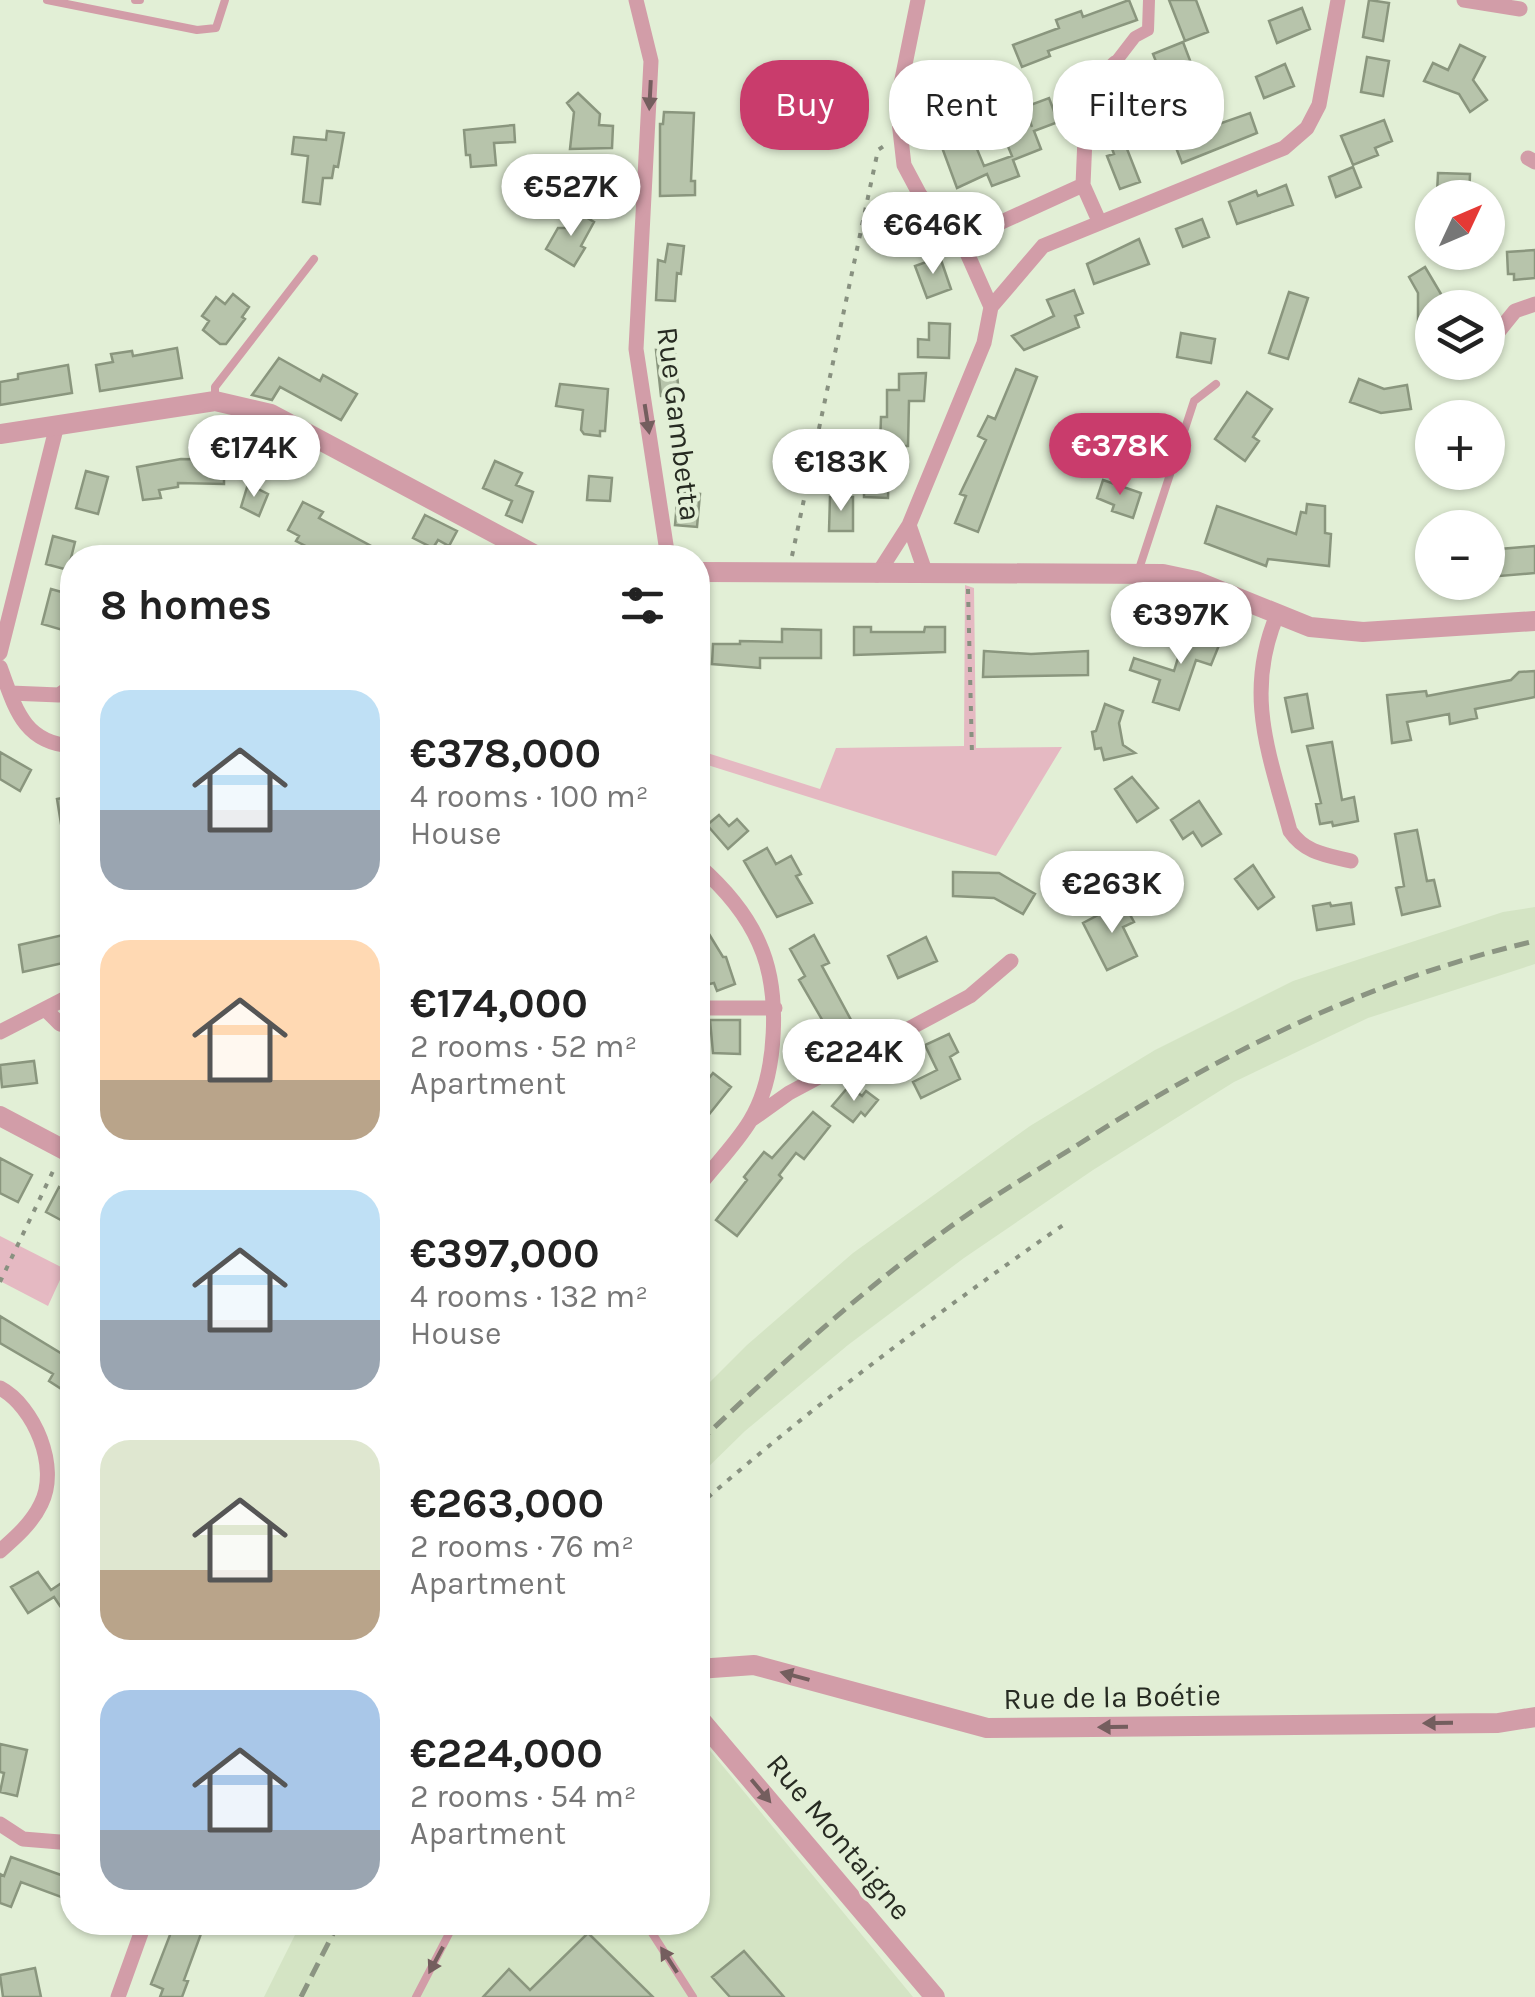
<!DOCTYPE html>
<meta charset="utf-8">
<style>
:root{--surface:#fff;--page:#f2f2f2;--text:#222;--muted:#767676;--accent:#c93c6c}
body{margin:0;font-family:Karla,sans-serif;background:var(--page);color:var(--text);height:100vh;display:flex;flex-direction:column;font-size:38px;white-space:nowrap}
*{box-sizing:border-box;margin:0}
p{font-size:32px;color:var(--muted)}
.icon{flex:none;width:55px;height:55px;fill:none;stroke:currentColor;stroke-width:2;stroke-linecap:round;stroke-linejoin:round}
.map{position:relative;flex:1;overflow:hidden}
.sheet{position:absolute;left:60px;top:545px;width:650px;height:1390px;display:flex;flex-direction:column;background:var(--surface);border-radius:40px;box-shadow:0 2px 8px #0004}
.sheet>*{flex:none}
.banner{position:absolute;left:740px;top:60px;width:645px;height:90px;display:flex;gap:20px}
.needle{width:65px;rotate:46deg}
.tools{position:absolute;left:1415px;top:180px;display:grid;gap:20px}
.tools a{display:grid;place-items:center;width:90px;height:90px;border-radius:50%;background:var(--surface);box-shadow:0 2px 8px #0004;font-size:50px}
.price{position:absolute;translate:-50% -85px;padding:0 22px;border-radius:35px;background:#fff;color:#222;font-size:32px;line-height:65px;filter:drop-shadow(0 2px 5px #0008)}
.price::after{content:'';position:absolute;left:50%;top:60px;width:30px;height:22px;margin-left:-15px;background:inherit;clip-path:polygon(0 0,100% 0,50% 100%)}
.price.selected{background:var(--accent);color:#fff}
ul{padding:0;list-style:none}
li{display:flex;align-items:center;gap:30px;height:250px;padding:0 40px}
li span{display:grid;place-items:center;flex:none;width:280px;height:200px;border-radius:30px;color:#555}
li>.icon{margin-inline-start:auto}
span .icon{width:120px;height:120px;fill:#fffc;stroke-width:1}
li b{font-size:42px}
h2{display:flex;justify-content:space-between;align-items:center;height:120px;padding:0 40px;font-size:42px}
.pill{padding:0 35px;border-radius:40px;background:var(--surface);box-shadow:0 2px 8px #0004;font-size:35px;line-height:90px}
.pill.selected{background:var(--accent);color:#fff}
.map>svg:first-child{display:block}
.built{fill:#d4e4c4}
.green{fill:#e5b9c2}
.building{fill:#b7c4ab;stroke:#8a967e;stroke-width:2.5}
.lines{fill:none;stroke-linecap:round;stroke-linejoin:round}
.path{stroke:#889180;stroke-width:4;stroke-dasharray:5 8;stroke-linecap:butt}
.service{stroke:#d29da8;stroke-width:8}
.pedestrian{stroke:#d29da8;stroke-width:12}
.minor{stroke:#d29da8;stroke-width:15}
.tertiary{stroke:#d29da8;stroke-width:20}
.rail{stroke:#8b9482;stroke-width:5;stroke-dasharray:15 8;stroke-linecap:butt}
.oneway{fill:#745e5e}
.labels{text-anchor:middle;stroke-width:8;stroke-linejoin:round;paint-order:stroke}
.street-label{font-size:30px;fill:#272b22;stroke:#e2efd6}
</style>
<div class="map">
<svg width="1535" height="1997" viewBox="0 0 1535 1997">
<rect width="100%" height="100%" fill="#e2efd6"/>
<path class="built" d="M1535 907V964L1368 1018 1234 1082 1093 1170 964 1258 848 1345 745 1431 698 1477V1394L747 1345 853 1253 1030 1126 1155 1050 1293 981 1503 912Z
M698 1736 913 1997H264L301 1923 698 1922Z"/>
<path class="green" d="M965 585 974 588 976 748 1062 747 996 856 698 762V750L820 789 836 748 964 746Z
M0 1236 65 1269 48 1306 0 1281Z"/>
<path class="building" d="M1129 0 1137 20 1048 51 1050 56 1022 67 1013 45 1059 28 1056 20 1081 11 1083 17Z
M1169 0H1196L1208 32 1185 41Z
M1369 0 1389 3 1383 41 1363 37Z
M1302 8 1310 29 1277 43 1269 21Z
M1183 42 1194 71 1164 82 1153 54Z
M1460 45 1485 57 1473 80 1487 100 1470 112 1459 94 1424 81 1433 63 1448 70Z
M1367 57 1389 61 1383 96 1361 92Z
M967 63 979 95 957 103 945 71Z
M1285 64 1294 86 1264 98 1256 77Z
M578 93 600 114 599 125 613 126 612 148 570 149 574 112 567 103Z
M1049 98 1058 122 1034 131 1041 149 1013 160 1019 176 992 186 987 174 957 188 940 142 936 144 925 115 954 105 965 134 970 132 984 166 1012 156 1002 132 1030 122 1032 127 1025 107Z
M664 112 694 113 691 181H695V195L660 196V124H663Z
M1250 113 1257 133 1182 163 1173 140Z
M1384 120 1392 141 1375 148 1378 155 1353 165 1341 136Z
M1127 121 1137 145 1127 149 1140 182 1120 189 1107 156 1114 154 1105 130Z
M514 125 515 142 494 143 496 165 471 167 470 155H466L464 130Z
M327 131 344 133 338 167 334 166 332 178H323L320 204 303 202 308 156 292 154 294 137 326 140Z
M1353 167 1361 187 1336 197 1329 177Z
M1438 173 1470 174 1469 198 1437 194Z
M1286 185 1293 205 1237 224 1229 202 1256 191 1258 196Z
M576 211 594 222 581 246 585 248 574 266 546 249 558 228H566Z
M906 212 916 241 892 251 882 222Z
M1202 219 1209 237 1183 247 1176 229Z
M1139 239 1149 264 1094 284 1087 264Z
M668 244 684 246 681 274 677 273 675 301 656 300 658 260 665 262Z
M1535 250V278L1514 280V274H1508L1507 252Z
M940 257 951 289 927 298 915 266Z
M1425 267 1441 294 1442 308H1432V323H1418V293L1409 277Z
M1074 290 1083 313 1075 316 1079 327 1024 350 1012 336 1054 316 1047 300Z
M1289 292 1308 298 1288 359 1269 353Z
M233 294 249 307 242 317 245 319 226 344H220L203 330 209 321 202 316 216 297 225 304Z
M929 323 950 324 949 358 918 357V339L929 340Z
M1181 333 1215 339 1211 363 1177 357Z
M177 348 182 378 100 391 96 365 113 362 111 354 132 351 133 356Z
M656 350 675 352 679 395 661 396Z
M279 358 320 381 323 375 357 394 341 420 280 387 272 400 252 395Z
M68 365 72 393 0 405V382L18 379V374Z
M1016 369 1037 377 978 532 955 523 966 496 960 494 986 440 978 436 988 416 995 419Z
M926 373 924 401H909L908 446H880L881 417H887V390H899V374Z
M1359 379 1384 389 1407 385 1411 409 1381 413 1350 402Z
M560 384 608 389 605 431H600V436L584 434 581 430 583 410 556 406Z
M1247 392 1272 409 1253 437 1259 441 1245 461 1215 439Z
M181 459 224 460V484L178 483V487L159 490 161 498 143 500 137 467Z
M495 461 522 473 516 485 533 492 522 522 506 515 512 501 483 488Z
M864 466H889L888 498 864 497Z
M86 471 108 477 98 514 76 508Z
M589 476 612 478 610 501 587 500Z
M1103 480 1141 493 1133 518 1112 511 1114 505 1097 498Z
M248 484 268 494 259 516 241 507Z
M678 492 700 494 697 527 675 525Z
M830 497H853V531H829Z
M303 502 323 512 319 518 373 547 366 558H329L296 541 299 536 288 530Z
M1307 504 1325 506V533L1331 534 1329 566 1268 559 1266 566 1205 543 1217 506 1296 534 1301 512 1306 513Z
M425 515 457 531 449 546 438 540 433 548 413 538Z
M53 536 75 542 68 570 46 564Z
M1535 546V573L1488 577V550Z
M51 589 72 595 66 631 42 624Z
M1205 626 1224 633 1211 665 1196 660 1179 710 1153 702 1160 680 1130 670 1134 658 1174 671 1185 635 1200 640Z
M854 627H871V632H924L925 627H945V652L854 655Z
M782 629 821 630V658H760V668L712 664 713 644H740V641L782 642Z
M984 651 1031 654 1088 651V675L983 677Z
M1535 671V697L1475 709 1477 718 1450 724 1449 714 1407 722 1411 740 1392 743 1387 695 1426 691 1427 696 1511 680 1519 672Z
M1307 694 1313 728 1292 732 1285 698Z
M1105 704 1123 711 1119 723 1123 745 1135 753 1104 760 1101 748 1095 749 1092 732 1096 731Z
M1332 742 1342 800 1354 797 1358 821 1333 826 1332 822 1320 824 1316 804 1321 803 1307 746Z
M0 752 31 770 20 791 0 779Z
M1132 777 1158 808 1137 822 1115 789Z
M72 796V841L64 842 57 799Z
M1199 801 1221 834 1202 846 1193 832 1183 839 1171 820Z
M719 815 729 826 737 819 748 831 728 849 707 825Z
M1417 830 1427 881 1434 880 1440 906 1402 915 1396 888 1404 886 1395 834Z
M767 848 776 864 791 856 801 874 796 876 812 903 777 917 744 861Z
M1253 865 1274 897 1258 909 1235 879Z
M953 872 999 873 1035 894 1023 914 994 898 953 896Z
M1123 902 1134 922 1123 927 1137 956 1107 970 1083 923Z
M1330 903 1331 906 1351 903 1354 924 1317 930 1313 906Z
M698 916 723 957H726L735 984 717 991 714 983 705 985 703 977 698 978Z
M72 933V961L23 972 19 945Z
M814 935 829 963 822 966 857 1031 815 1052 805 1034 824 1023 799 980 805 976 790 949Z
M926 937 937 961 898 978 888 956Z
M710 1020H740V1054L713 1053Z
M949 1034 958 1052 950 1057 960 1079 921 1098 913 1082 937 1070 925 1045Z
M34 1061 37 1083 2 1087 0 1065Z
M713 1073 731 1087 707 1117 698 1109V1092Z
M849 1086 862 1096 866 1091 878 1100 865 1116 861 1112 853 1122 832 1106Z
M813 1112 830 1126 804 1159 796 1153 779 1175 782 1178 737 1236 716 1220 747 1180 744 1177 764 1152 772 1158Z
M0 1158 32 1175 18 1202 0 1193Z
M59 1187 72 1194V1226L46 1212Z
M0 1316 72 1360V1386L68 1383 63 1390 49 1381 53 1374 0 1343Z
M38 1572 51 1590 63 1582 72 1597 60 1606 54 1597 28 1613 11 1587Z
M0 1744 27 1750 17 1796 0 1792 4 1773 0 1772Z
M11 1857 72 1879V1901L21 1882 11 1907 0 1903V1874L4 1876Z
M175 1922 202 1931 184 1980 188 1981 182 1997H160L163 1989 151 1984Z
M588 1933 653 1997H483L509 1969 530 1990Z
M744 1951 784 1997H730L712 1977Z
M35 1968 41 1997H3L0 1975Z"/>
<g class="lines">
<path class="path" d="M792 556 878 150 887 144
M968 589 972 755
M0 1282 55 1167
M698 1506C815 1404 938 1312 1066 1223"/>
<path class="service" d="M47 0 197 30 216 28 225 0
M135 0H140
M215 401V387L314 259
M1139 569 1194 401 1216 384
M645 1922 693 1997
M416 1997 455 1922"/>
<path class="pedestrian" d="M1115 63 1135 37 1148 30 1149 0"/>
<path class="minor" d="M636 0 651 61 636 349 668 558
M1464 0 1520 9
M1528 158 1535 162
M1083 185 1087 91 1115 63
M963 244 984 230 1083 185 1099 221
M991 307 1043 246 1284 148 1307 128 1319 105 1338 0
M1494 337 1515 311 1535 304
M909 525 984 343 991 307 963 244 920 195 904 165 897 104 918 0
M877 575 909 525 926 574
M1277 615C1244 694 1269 753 1290 831 1305 853 1326 855 1351 861
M0 653 57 425
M0 667C15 707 23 743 72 746
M10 693 59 695 72 686
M698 865C722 886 746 913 759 943 781 991 778 1075 750 1121 736 1144 715 1165 698 1187
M698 1008H775
M45 1009 60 1024 72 1026
M0 1032 72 995
M751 1120 789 1093 970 996 1011 961
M0 1388C34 1406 60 1467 41 1504 32 1523 16 1537 0 1551
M0 1824 23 1839 72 1843
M118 1997 145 1922"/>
<path class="tertiary" d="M0 434 215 401 271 414 541 558
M698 572 1163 574 1196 581 1310 627 1363 632 1535 621
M0 1116 72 1154
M698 1669 754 1665 987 1728 1498 1723 1535 1717
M698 1717 935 1997"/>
<path class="rail" d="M698 1443C782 1363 868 1284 964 1217 1001 1191 1041 1168 1079 1144 1221 1053 1371 979 1535 941
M301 1997 339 1922"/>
</g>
<defs><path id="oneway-solid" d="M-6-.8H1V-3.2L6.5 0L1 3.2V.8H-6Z" transform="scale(2.5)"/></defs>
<g class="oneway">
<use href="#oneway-solid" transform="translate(650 95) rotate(93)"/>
<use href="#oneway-solid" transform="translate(647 419) rotate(81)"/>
<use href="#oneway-solid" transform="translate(795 1676) rotate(-165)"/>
<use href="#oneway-solid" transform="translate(1438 1723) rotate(179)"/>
<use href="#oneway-solid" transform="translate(1113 1727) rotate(179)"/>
<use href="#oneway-solid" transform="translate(761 1791) rotate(50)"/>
<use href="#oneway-solid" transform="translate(436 1960) rotate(118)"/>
<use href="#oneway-solid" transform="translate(669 1960) rotate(-123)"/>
</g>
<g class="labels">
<g class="street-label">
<text transform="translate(679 424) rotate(83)" y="10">Rue Gambetta</text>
<text transform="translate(1112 1697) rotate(-1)" y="10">Rue de la Boétie</text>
<text transform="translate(839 1837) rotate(50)" y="10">Rue Montaigne</text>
</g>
</g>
</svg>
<div class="tools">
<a><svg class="needle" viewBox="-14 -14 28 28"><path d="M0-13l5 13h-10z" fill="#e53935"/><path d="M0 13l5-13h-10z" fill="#767676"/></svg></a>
<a><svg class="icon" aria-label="layers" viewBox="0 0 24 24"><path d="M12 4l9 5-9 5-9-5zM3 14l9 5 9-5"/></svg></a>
<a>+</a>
<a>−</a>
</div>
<b class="price" style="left:571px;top:239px">€527K</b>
<b class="price" style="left:933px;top:277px">€646K</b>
<b class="price selected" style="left:1120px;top:498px">€378K</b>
<b class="price" style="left:254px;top:500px">€174K</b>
<b class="price" style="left:841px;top:514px">€183K</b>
<b class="price" style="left:1181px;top:667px">€397K</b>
<b class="price" style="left:1112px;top:936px">€263K</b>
<b class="price" style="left:854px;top:1104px">€224K</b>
<div class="banner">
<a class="pill selected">Buy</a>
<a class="pill">Rent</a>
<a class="pill">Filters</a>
</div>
<section class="sheet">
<h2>8 homes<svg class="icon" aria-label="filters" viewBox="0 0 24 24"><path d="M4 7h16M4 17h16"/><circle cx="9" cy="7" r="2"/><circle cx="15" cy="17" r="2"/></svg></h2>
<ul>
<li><span style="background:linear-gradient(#bfe0f5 60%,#9aa5b1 0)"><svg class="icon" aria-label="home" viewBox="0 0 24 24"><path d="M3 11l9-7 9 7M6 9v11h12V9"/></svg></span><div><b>€378,000</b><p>4 rooms · 100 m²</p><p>House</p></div></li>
<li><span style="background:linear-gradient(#ffd9b3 70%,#b9a48a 0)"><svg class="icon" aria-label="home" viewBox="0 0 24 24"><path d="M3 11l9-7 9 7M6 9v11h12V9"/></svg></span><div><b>€174,000</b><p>2 rooms · 52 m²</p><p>Apartment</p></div></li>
<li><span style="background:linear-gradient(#bfe0f5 65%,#9aa5b1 0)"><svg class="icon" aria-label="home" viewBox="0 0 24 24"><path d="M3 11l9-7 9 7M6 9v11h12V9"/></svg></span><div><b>€397,000</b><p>4 rooms · 132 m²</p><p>House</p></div></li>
<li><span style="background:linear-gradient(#dfe7d0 65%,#b9a48a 0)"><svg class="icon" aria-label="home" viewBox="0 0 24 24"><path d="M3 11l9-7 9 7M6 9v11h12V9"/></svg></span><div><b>€263,000</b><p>2 rooms · 76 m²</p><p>Apartment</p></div></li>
<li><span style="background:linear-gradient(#a9c7e8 70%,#9aa5b1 0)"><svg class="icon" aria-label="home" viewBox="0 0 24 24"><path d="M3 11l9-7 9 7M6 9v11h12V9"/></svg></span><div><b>€224,000</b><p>2 rooms · 54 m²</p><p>Apartment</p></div></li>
</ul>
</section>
</div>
